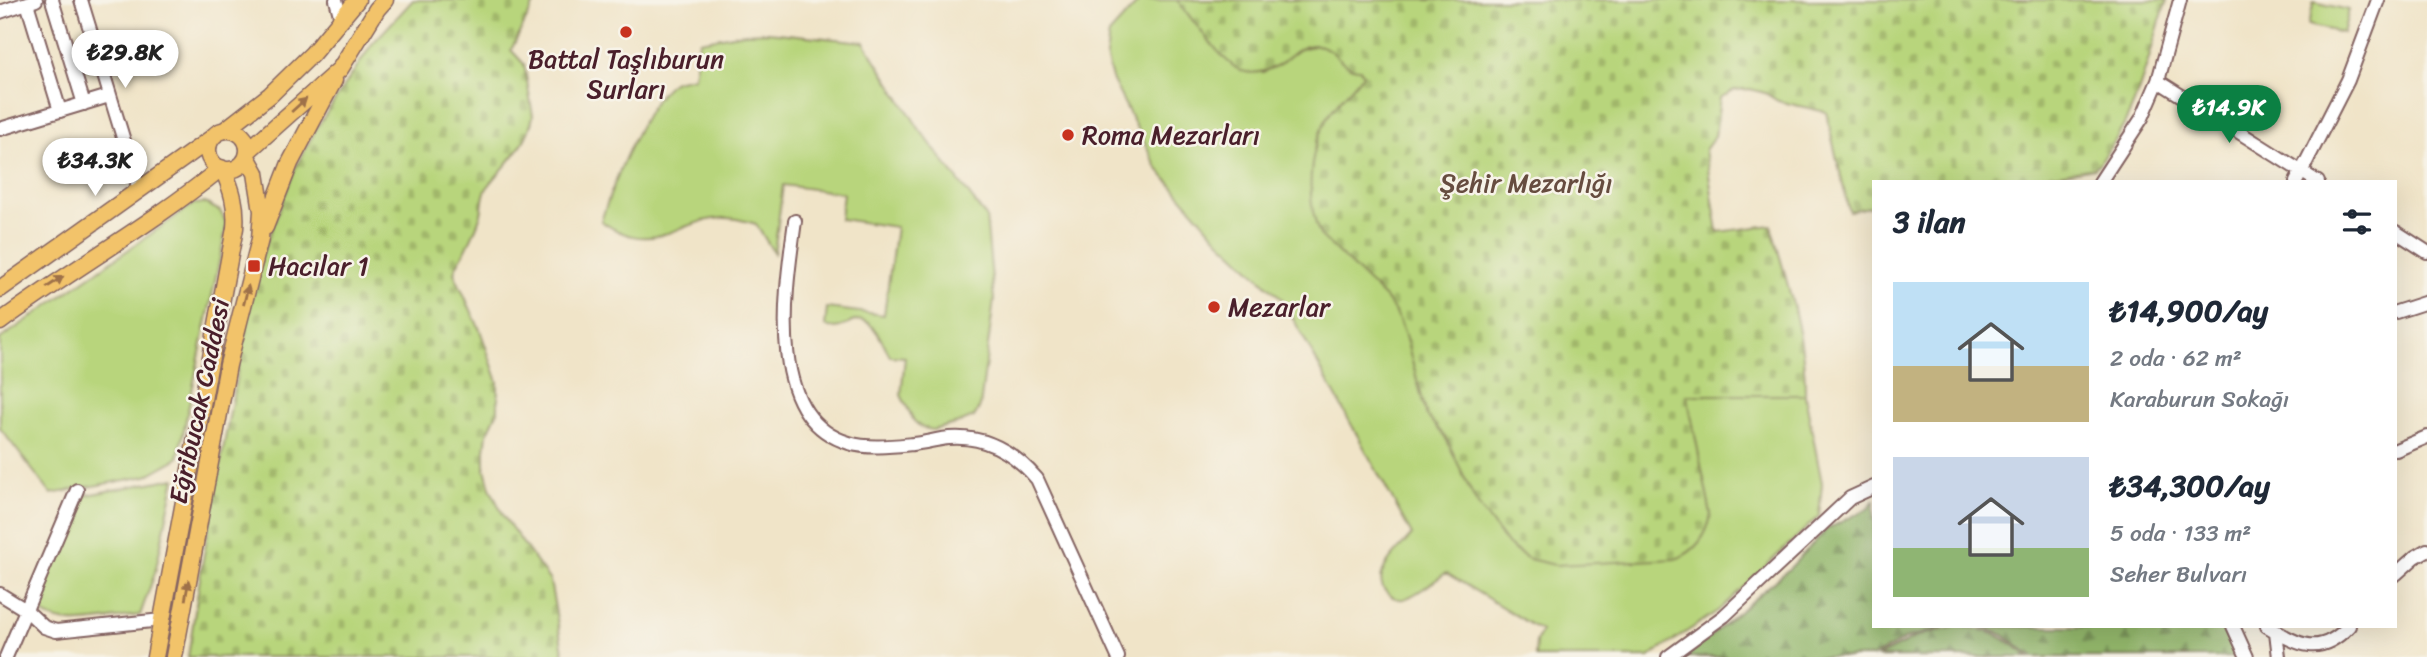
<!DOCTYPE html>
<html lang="tr">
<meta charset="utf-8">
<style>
:root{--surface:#fff;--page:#f6f6f7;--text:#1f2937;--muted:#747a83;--accent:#0b8043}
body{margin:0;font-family:Sriracha,sans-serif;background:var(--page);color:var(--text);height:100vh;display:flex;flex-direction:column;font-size:26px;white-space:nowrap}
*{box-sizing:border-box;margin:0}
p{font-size:23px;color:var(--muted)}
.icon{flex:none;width:38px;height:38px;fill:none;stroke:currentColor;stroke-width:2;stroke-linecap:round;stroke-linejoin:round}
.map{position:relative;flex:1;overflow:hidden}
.side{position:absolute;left:1872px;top:180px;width:525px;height:448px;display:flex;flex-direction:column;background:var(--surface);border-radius:0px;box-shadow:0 7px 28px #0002}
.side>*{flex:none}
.price{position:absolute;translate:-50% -60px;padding:0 16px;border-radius:24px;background:#fff;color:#222;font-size:23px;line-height:46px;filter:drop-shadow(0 2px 4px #0008)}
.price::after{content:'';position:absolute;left:50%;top:42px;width:21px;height:16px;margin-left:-10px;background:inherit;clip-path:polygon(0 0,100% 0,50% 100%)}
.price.active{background:var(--accent);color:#fff}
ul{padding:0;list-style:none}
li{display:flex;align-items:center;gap:21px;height:175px;padding:0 21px}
li span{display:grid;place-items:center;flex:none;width:196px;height:140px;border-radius:0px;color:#555}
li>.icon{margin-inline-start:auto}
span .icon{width:84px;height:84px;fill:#fffc;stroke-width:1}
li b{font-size:30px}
h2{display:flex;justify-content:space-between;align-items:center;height:84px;padding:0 21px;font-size:30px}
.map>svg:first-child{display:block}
.green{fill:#b8d57b;stroke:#817a53;stroke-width:2}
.forest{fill:url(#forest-firs);stroke:#6e6a4b;stroke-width:2}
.cemetery{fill:url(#cemetery-stones);stroke:#817a53;stroke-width:2}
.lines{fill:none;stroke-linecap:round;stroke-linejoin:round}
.minor-casing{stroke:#846462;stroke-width:16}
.major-casing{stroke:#846462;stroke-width:19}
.minor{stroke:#fff;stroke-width:12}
.major{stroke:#f2c36a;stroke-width:16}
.oneway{fill:#9e714a}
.poi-dot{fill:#c8321e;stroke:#f7f3e8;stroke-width:2.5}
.labels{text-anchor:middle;stroke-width:5;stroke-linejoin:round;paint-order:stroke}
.poi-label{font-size:26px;fill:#4a1f2b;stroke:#f7f3e8;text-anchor:start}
.park-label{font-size:26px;fill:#664c3f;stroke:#f7f3e8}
.street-label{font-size:26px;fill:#4a1f2b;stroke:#f7f3e8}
</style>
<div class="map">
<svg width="2427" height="657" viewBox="0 0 2427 657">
<defs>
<pattern id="forest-firs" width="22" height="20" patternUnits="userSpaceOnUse" patternTransform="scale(1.75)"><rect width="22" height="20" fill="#92b66b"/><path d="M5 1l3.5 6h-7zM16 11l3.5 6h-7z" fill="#799358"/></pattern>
<pattern id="cemetery-stones" width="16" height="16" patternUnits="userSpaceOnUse" patternTransform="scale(1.75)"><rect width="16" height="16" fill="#b8d57b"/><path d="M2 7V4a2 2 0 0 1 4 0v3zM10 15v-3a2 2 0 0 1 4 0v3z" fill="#a0b66a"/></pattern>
</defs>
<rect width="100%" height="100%" fill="#f7f3e8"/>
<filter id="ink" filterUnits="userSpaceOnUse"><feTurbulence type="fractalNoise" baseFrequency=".0143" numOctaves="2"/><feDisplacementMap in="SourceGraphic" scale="14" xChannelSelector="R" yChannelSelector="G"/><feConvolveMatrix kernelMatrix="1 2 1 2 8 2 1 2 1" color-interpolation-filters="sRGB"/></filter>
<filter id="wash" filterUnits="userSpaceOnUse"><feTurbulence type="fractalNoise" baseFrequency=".00686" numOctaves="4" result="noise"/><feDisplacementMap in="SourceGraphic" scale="28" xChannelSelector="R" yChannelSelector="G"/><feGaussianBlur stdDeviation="1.57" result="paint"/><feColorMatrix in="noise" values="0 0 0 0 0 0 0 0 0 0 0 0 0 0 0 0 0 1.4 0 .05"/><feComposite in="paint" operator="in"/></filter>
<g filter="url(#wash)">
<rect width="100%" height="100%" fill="#f0e4c8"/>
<path class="green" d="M1140 0H1177L1212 44 1263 72 1284 61 1296 50 1317 45 1329 48 1346 63 1360 69 1364 74C1331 112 1318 125 1311 176L1397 315 1405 335 1427 416 1441 430 1451 447 1470 490 1502 538 1514 550 1529 559 1711 515 1686 395H1805L1822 483 1819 516 1719 610 1649 657H1535L1536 642 1541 631 1446 573C1434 581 1422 591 1409 597 1402 601 1394 599 1388 594 1367 575 1400 549 1412 535L1283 300 1218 239 1157 168 1112 79 1106 56 1109 34Z
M2314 2 2349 10 2343 33 2308 25Z
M768 32 864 42 920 130 986 217 994 300 980 407 974 417 959 423 932 430 921 427 914 421 901 395 905 357 890 356C882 342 872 313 852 322 841 327 836 330 825 326L827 308 884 315 896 227 840 219 843 193 783 185 774 253 756 224C745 221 735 217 723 218 674 221 653 258 601 221 612 188 645 100 673 82 679 79 687 79 694 77L699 41 744 33Z
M205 203 220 211 227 224 178 458 146 476 51 494 0 428V339L194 204Z
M175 478 155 573 140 615C108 618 53 635 33 603L82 496Z"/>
<path class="forest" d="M1874 500V626L1943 627 1905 639 1873 657H1686L1789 569 1827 529 1869 508Z
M1954 627C1986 626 2006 638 2030 657H1877L1918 636Z
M1982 627H2223L2238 657H2034L2003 635Z"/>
<path class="cemetery" d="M413 0H536L511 50 524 64 533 116C527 147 505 164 487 188 482 195 483 206 481 214 477 226 472 238 466 249 462 258 456 263 454 273L480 330 498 382V411L487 434 485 450V469L490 488 504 517 550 581 564 657H188L202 565 256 270 295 169 316 129 372 44Z
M1177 0H2167C2145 62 2140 116 2095 168L2009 182H1874V206L1849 211 1826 112 1778 101 1765 93 1750 89 1734 90 1720 98 1715 136 1705 150 1718 232 1771 225C1786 281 1806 336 1805 395H1687L1711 515C1707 536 1696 551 1676 559L1555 565 1529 559 1508 545 1476 502 1446 438 1427 416 1405 335 1397 315 1385 298 1320 235C1305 199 1308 149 1329 115 1338 100 1353 88 1363 74L1360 69C1342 71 1335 45 1315 45 1298 45 1291 57 1278 65 1267 71 1254 75 1242 71 1225 66 1189 15 1177 0Z"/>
</g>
<g filter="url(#ink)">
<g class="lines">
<g class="minor-casing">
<path id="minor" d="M52 0 84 104
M81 0 139 190
M336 0 341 19
M27 3 60 111
M0 12 36 0
M2158 81 2318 182
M0 129 109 96
M2100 182 2142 118 2158 81 2180 0
M2296 182 2348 80 2378 0
M795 221C786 288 764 418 849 443 868 449 893 446 913 444 925 443 937 439 949 438 986 435 1014 452 1037 479L1118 657
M2396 232 2427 252
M2396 312 2427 302
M2396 450 2427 437
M2396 574 2415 557 2427 550
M0 594 26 610 44 627 56 631 162 620
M2233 626 2247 657
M2267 626C2300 646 2320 657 2349 626
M2276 632 2279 657
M6 657 77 490
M1668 657 1724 616 1850 498 1874 487"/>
</g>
<g class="major-casing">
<path id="major" d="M208 150a20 20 0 1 1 40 0a20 20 0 1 1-40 0Z
M225 130 270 95 312 54 357 0
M248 151 340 69 377 9 385 0
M265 227 290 163 334 80
M0 289 212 138
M0 322C72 269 151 225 221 168
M155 657 235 228C237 206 232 190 223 169
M174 657 228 365 260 239 262 211 256 173 247 157"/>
</g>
<use href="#minor" class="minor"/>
<use href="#major" class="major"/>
</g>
<defs><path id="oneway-solid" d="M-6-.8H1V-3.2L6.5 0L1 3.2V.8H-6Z" transform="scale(1.75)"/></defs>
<g class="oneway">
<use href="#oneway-solid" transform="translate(299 105) rotate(-42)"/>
<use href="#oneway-solid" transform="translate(55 282) rotate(-33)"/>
<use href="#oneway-solid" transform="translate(246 295) rotate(-76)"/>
<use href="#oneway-solid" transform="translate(187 590) rotate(-80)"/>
</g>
</g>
<g class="poi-dot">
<circle cx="626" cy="32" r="7"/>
<circle cx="1068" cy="135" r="7"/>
<rect x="247" y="259" width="14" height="14" rx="3.5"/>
<circle cx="1214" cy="307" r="7"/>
</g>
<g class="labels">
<g class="poi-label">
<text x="626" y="68" text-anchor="middle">Battal Taşlıburun<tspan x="626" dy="30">Surları</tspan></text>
<text x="1082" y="144">Roma Mezarları</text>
<text x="268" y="275">Hacılar 1</text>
<text x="1228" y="316">Mezarlar</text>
</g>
<g class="park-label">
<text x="1526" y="192">Şehir Mezarlığı</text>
</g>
<g class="street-label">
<text transform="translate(199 401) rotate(-78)" y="9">Eğribucak Caddesi</text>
</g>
</g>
</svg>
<b class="price" style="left:125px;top:90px">₺29.8K</b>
<b class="price active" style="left:2229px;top:145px">₺14.9K</b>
<b class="price" style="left:95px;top:198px">₺34.3K</b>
<section class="side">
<h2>3 ilan<svg class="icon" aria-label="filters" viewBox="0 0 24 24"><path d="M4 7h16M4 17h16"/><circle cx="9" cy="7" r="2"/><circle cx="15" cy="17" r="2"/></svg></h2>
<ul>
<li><span style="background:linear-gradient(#bfe0f5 60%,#c2b280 0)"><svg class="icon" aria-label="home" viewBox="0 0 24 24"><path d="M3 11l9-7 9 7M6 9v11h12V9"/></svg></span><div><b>₺14,900/ay</b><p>2 oda · 62 m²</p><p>Karaburun Sokağı</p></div></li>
<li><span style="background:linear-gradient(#c9d6e8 65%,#8fb573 0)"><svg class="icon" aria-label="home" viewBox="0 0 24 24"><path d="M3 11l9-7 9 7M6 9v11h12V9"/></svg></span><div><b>₺34,300/ay</b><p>5 oda · 133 m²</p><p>Seher Bulvarı</p></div></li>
</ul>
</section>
</div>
